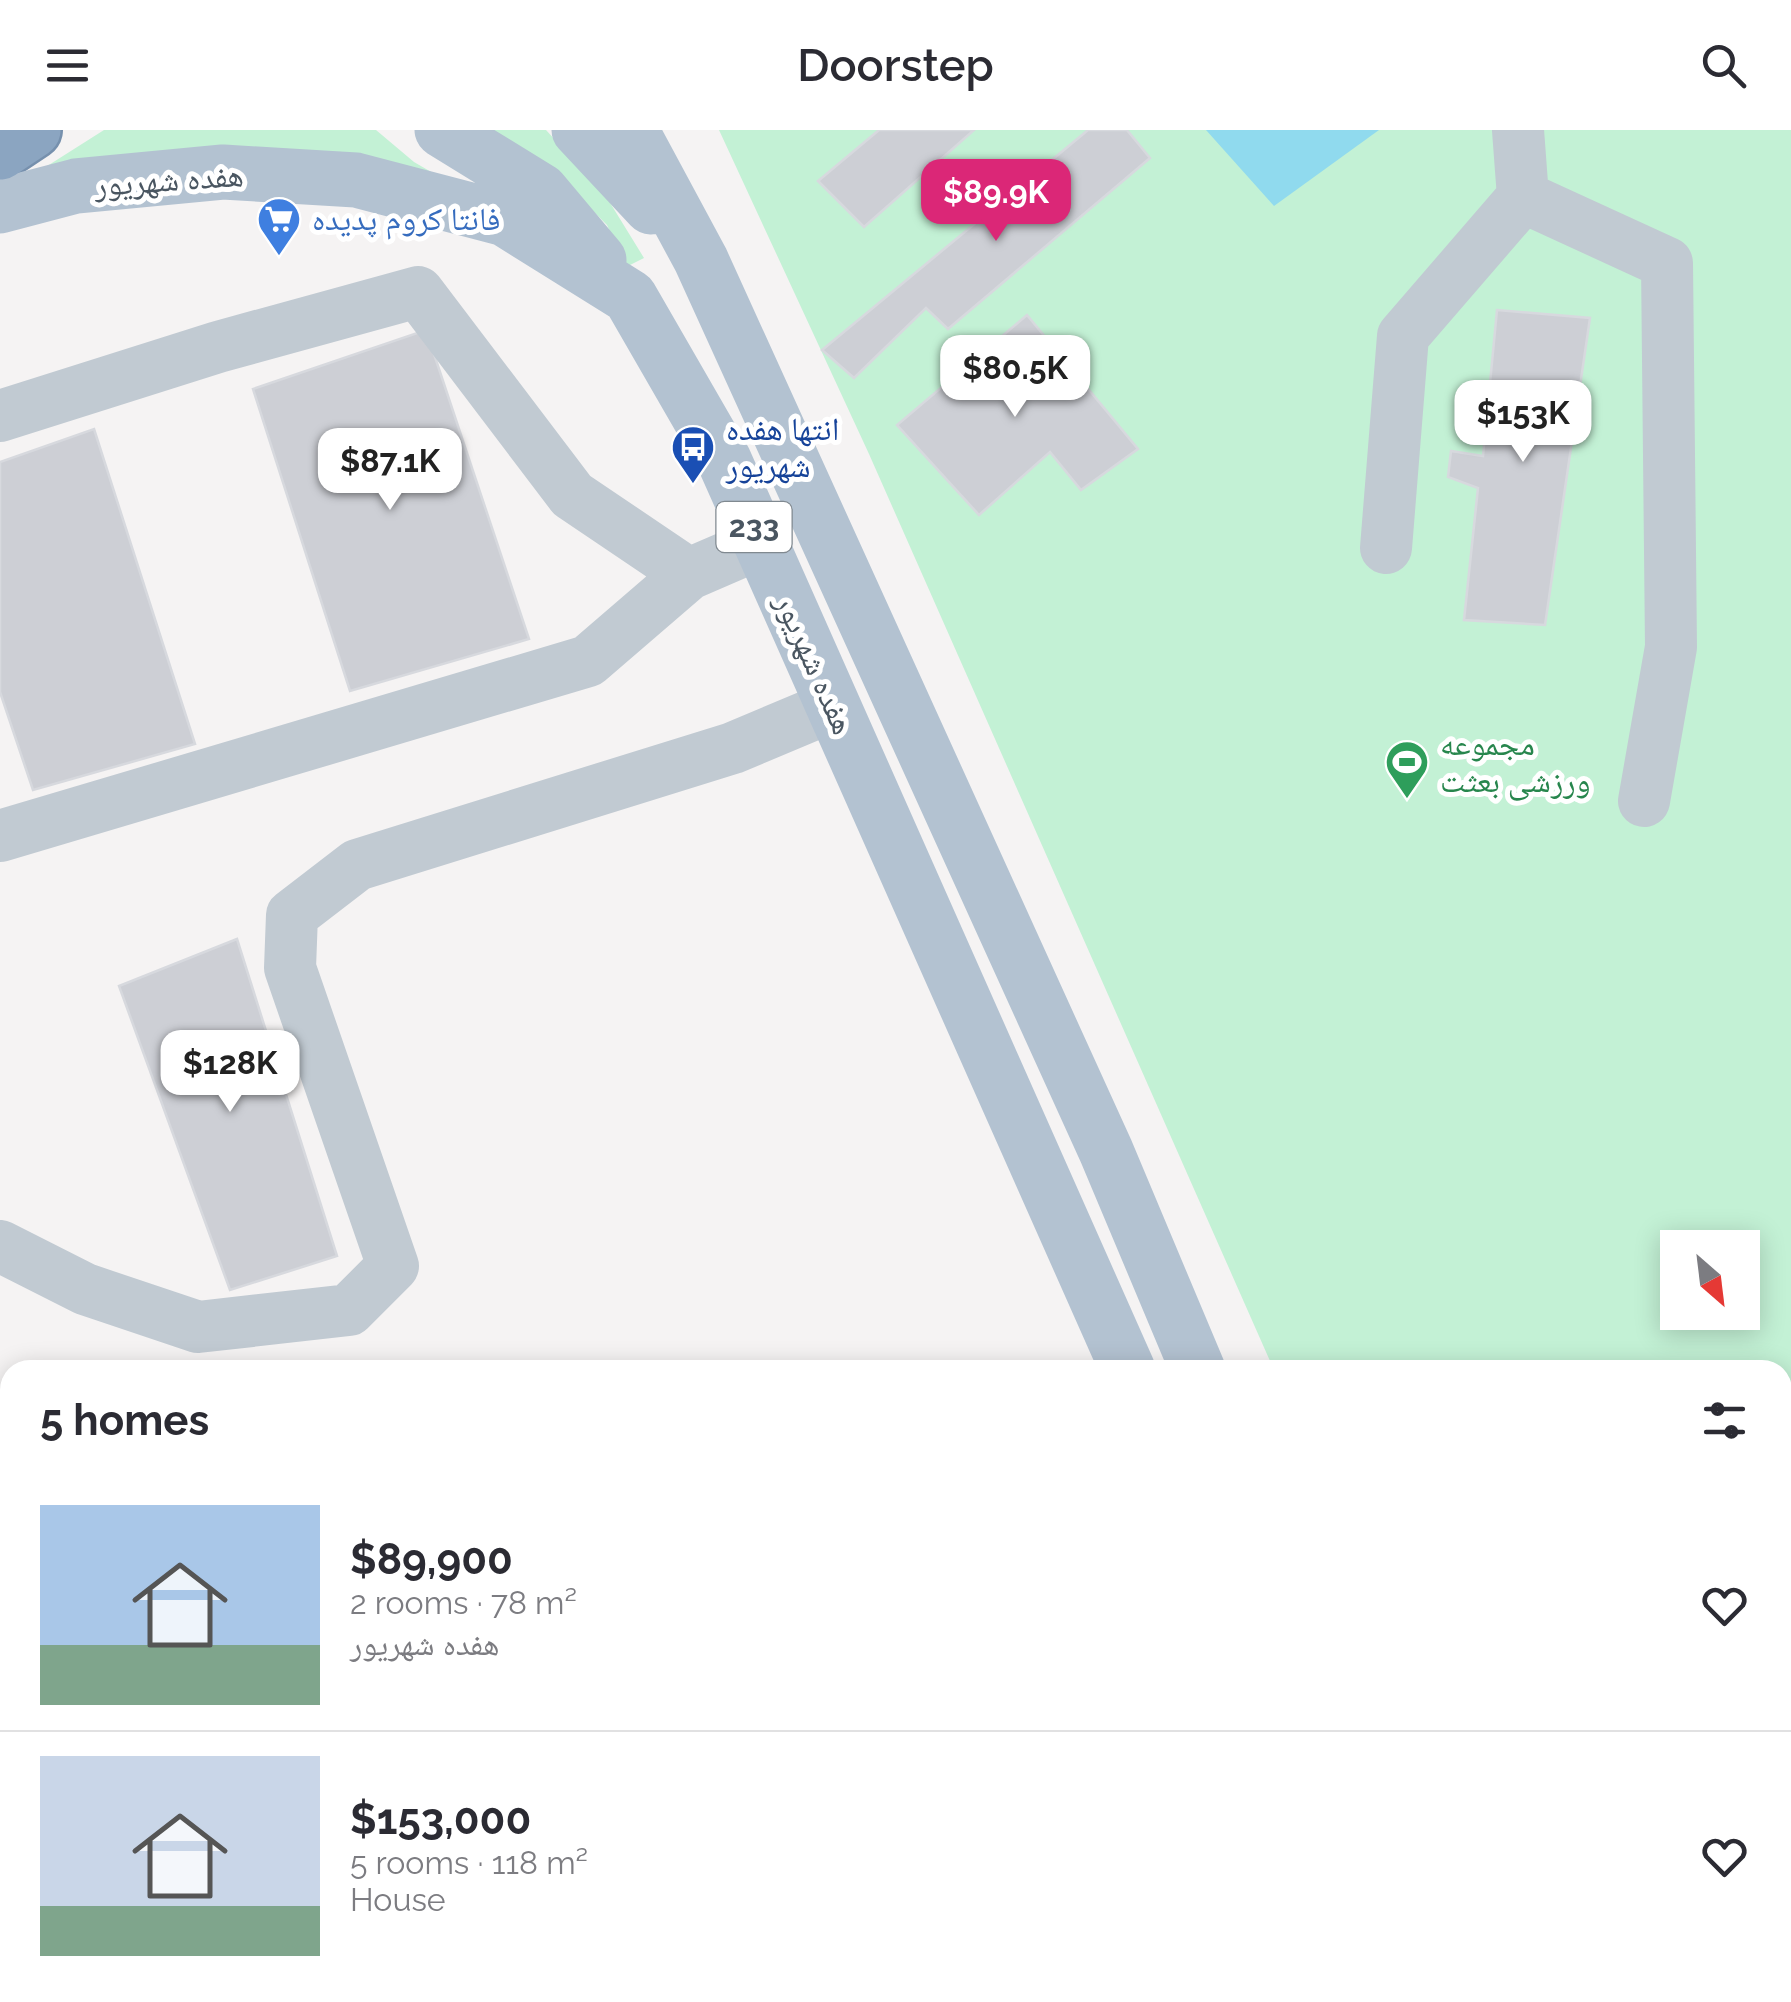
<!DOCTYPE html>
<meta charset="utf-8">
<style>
:root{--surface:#fff;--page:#f2f2f3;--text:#2b2b33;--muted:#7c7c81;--line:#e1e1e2;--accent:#db2777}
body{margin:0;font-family:Raleway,"Noto Naskh Arabic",sans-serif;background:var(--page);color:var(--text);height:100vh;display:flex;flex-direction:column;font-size:38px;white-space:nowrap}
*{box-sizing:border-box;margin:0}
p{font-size:32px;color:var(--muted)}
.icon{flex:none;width:55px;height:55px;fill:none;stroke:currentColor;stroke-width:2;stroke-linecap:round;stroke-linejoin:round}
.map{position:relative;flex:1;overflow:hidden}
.side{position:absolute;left:0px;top:1230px;width:1792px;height:642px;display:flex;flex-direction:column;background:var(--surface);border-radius:30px 30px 0 0;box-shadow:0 5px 25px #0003}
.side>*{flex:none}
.needle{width:65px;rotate:152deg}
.tools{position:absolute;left:1660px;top:1100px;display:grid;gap:20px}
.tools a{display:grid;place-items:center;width:100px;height:100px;border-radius:0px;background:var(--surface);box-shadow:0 5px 25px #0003;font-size:50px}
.price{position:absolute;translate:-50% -85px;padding:0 22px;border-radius:20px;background:#fff;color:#222;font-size:32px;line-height:65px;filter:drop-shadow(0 2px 5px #0008)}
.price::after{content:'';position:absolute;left:50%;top:60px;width:30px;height:22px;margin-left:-15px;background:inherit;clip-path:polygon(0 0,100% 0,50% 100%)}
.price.active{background:var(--accent);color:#fff}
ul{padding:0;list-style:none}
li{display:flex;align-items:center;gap:30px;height:250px;padding:0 40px}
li+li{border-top:2px solid var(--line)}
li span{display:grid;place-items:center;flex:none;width:280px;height:200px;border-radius:0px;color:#555}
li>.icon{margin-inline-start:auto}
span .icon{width:120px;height:120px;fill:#fffc;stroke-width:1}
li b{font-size:42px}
h2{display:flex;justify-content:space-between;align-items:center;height:120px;padding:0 40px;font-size:42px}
header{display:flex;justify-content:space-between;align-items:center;height:130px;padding:0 40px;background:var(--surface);font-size:45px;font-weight:600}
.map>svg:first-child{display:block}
.green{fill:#c3f1d5;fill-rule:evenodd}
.water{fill:#90daee}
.building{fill:#cdcfd5;stroke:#d7d9de;stroke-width:2.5}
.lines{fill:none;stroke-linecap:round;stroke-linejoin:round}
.highway-casing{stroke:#7690ad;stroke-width:60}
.minor{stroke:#c1cad2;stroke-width:52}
.major{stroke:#b3c2d1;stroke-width:55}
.highway{stroke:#8ba5c1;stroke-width:55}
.labels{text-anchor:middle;stroke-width:10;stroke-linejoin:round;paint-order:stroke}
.shield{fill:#fff;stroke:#808990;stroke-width:2.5}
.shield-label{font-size:30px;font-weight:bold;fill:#4a5661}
.street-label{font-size:32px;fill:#4a5661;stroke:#fff}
.shop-label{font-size:32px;fill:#366cbe;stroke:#fff;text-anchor:start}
.transit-label{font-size:32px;fill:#164399;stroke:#fff;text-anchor:start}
.leisure-label{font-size:32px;fill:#27864d;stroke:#fff;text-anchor:start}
</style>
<header><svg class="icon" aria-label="menu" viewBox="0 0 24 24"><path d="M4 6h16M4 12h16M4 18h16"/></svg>Doorstep<svg class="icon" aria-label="search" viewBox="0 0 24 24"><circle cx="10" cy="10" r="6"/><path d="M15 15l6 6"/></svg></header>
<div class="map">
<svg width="1791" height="1872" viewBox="0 0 1791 1872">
<rect width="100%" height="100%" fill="#f5f3f3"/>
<path class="green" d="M104 0H376L414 32 464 61 33 45Z
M480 0H546L604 63 644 128 626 137 607 95 575 63Z
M719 0H1791V1272L1783 1274 1782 1240H1274L869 324ZM1678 1118H1742V1182H1678Z"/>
<path class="water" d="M1206 0H1379L1274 76Z"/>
<path class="building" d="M879 0H974L864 97 818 51Z
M1088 0H1127L1150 28 948 199 926 178 854 248 822 220Z
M1497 180 1590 188 1545 495 1464 490 1478 358 1448 347 1451 321 1483 326Z
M1027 185 1138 319 1081 360 1050 322 979 385 897 295Z
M426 200 529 509 350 561 253 259Z
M94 299 195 614 33 660 0 562V332Z
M237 809 337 1126 230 1160 119 856Z"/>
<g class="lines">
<g class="highway-casing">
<path id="highway" d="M0 22 33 0"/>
</g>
<path class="minor" d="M1523 67 1667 133 1671 517 1644 671
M0 286 218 217 418 162 572 365 689 444 761 413
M1386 418 1403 206 1523 67 1518 0
M0 706 588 531 689 444
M0 1116 85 1159 198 1197 349 1180 393 1136 290 838 292 785 357 735 733 618 833 576
M1782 1399 1791 1396
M586 1862 589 1872
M296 1872 327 1862
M938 1872 967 1862"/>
<path class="major" d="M442 0 541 61 599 130
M579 0 651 77
M631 0 701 130 1106 1021 1198 1240
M0 76 76 56 223 42 356 50 505 89 630 167 724 330 1128 1240
M1420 1862 1425 1872
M1488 1862 1493 1872"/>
<use href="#highway" class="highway"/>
</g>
<defs>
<g id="supermarket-pin" transform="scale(2.25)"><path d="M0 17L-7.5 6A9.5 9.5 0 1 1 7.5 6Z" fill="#3f7fe0" stroke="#fff"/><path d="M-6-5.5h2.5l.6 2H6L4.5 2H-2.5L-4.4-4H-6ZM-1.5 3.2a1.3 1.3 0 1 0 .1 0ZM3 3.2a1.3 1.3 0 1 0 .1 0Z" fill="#fff"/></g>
<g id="bus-pin" transform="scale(2.25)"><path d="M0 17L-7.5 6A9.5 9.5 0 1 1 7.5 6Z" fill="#1a4fb4" stroke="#fff"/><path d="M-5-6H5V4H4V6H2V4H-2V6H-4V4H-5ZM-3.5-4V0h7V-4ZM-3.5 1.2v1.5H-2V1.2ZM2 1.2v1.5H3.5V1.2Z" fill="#fff"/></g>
<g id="stadium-pin" transform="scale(2.25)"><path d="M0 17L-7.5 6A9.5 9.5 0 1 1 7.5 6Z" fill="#2e9e5b" stroke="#fff"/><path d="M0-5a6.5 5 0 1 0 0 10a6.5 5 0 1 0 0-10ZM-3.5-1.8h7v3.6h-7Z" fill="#fff"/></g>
</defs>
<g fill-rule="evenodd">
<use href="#supermarket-pin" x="279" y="89"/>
<use href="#bus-pin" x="693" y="317"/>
<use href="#stadium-pin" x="1407" y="632"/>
</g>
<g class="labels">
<rect class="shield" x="716.5" y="372" width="75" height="50" rx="8"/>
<g class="shield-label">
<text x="754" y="407">233</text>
</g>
<g class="street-label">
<text transform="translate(169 50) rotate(-4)" y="11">هفده شهریور</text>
<text transform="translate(815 534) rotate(66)" y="11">هفده شهریور</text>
</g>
<g class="shop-label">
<text x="312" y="100">فانتا کروم پدیده</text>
</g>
<g class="transit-label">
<text x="726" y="310">انتها هفده<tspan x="726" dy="37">شهریور</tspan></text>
</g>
<g class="leisure-label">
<text x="1440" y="625">مجموعه<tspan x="1440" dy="37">ورزشی بعثت</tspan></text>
</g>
</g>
</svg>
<div class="tools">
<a><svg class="needle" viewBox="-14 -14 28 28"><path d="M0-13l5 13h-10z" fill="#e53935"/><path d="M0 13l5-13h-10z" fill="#7c7c81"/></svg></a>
</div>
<b class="price active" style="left:996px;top:114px">$89.9K</b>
<b class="price" style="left:1015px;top:290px">$80.5K</b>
<b class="price" style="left:1523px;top:335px">$153K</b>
<b class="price" style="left:390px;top:383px">$87.1K</b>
<b class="price" style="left:230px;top:985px">$128K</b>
<section class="side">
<h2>5 homes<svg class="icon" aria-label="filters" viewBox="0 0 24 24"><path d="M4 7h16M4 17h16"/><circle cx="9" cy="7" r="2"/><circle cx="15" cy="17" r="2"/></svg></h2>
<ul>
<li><span style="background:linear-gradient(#a9c7e8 70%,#7fa58c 0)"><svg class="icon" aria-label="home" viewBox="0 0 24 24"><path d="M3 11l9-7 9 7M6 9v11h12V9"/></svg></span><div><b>$89,900</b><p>2 rooms · 78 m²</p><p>هفده شهریور</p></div><svg class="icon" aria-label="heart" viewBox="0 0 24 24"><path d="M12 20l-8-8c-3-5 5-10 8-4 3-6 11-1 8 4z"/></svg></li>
<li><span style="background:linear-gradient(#c9d6e8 75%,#7fa58c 0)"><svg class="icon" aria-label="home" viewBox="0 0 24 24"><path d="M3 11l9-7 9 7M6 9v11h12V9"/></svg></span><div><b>$153,000</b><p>5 rooms · 118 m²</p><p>House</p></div><svg class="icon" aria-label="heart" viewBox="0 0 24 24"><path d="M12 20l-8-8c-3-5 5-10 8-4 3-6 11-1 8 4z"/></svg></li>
</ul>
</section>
</div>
